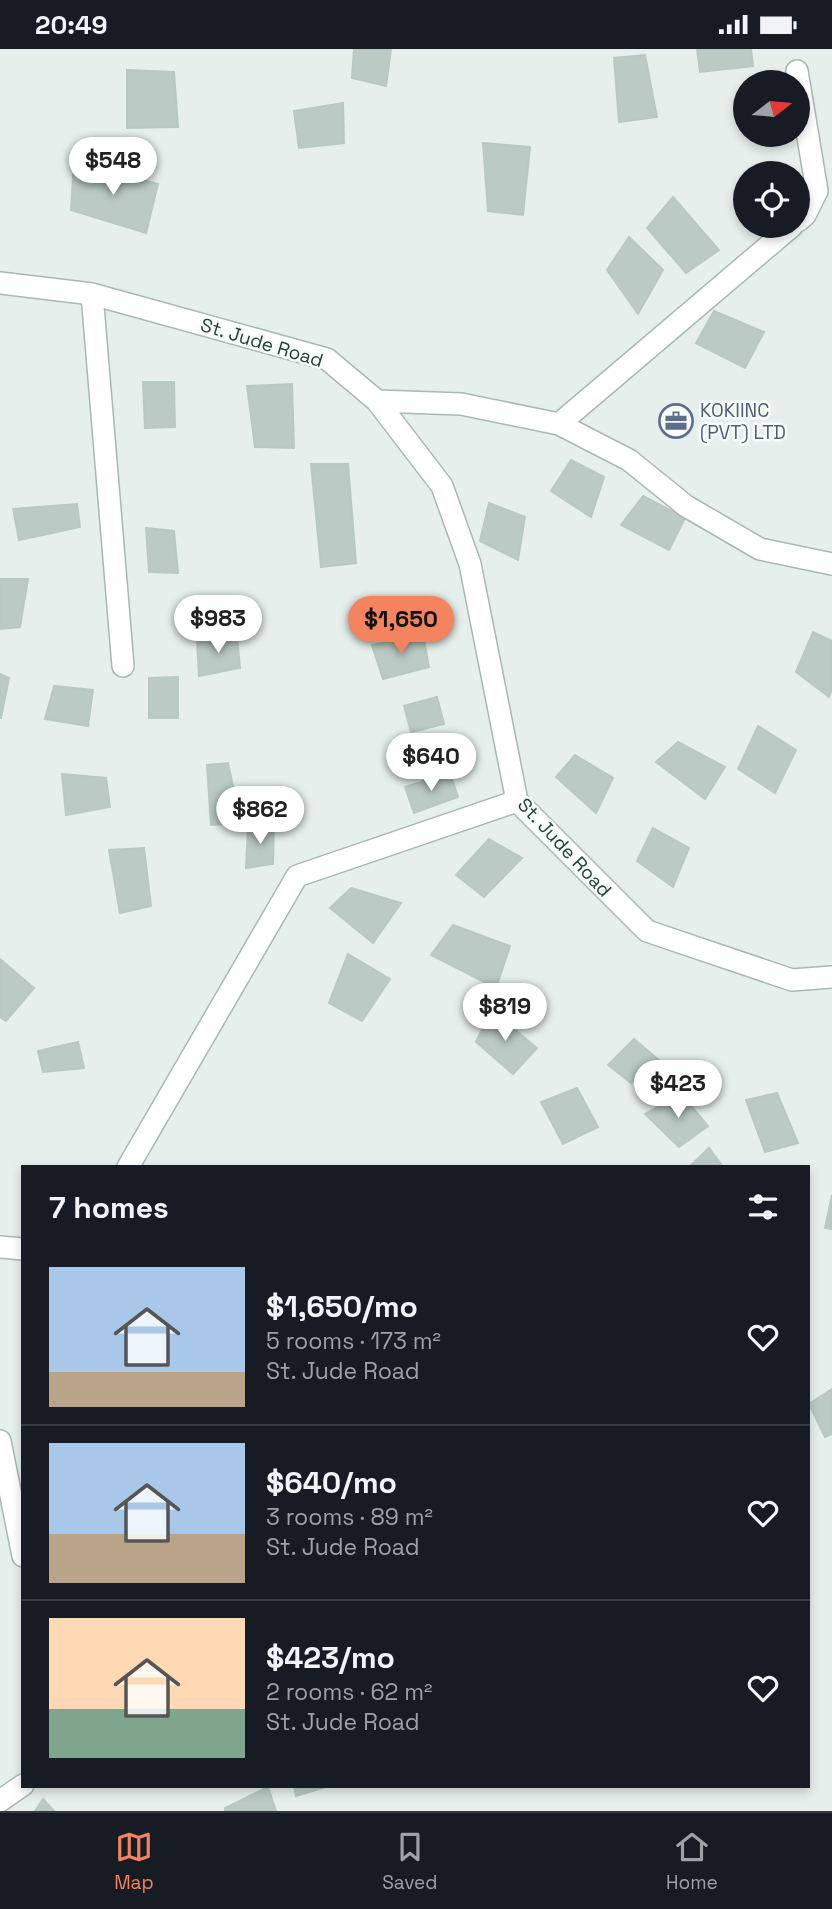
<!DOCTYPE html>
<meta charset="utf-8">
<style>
:root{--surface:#171b24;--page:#242831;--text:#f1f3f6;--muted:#9ea1a6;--line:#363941;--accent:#f4845f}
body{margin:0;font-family:"Space Grotesk",sans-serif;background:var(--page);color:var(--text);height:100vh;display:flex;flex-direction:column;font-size:26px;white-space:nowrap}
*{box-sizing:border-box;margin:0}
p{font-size:23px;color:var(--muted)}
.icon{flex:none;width:38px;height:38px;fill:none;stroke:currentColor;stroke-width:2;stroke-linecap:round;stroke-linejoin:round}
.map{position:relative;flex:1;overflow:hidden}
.details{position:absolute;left:21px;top:1116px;width:789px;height:623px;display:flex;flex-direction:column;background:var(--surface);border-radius:0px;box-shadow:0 4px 10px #0003}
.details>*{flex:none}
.needle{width:46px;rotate:74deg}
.buttons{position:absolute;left:733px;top:21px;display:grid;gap:14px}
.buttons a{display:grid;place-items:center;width:77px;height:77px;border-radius:50%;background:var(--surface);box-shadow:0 4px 10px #0003;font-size:35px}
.price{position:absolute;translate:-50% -60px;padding:0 16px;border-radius:24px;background:#fff;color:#222;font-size:23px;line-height:46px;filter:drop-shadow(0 2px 4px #0008)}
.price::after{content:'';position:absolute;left:50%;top:42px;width:21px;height:16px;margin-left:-10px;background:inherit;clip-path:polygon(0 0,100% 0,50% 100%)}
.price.on{background:var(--accent);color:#111}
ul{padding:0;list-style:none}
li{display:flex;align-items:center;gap:21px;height:175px;padding:0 28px}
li+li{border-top:2px solid var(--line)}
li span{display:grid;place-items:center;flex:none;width:196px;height:140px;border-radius:0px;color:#555}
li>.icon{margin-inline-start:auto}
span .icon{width:84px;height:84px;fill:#fffc;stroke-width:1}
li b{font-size:30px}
h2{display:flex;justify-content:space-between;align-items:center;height:84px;padding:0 28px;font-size:30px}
.status{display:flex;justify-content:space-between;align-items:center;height:49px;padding:0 35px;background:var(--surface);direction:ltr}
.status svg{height:19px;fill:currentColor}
.menu{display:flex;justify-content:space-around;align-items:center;height:98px;border-top:2px solid var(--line);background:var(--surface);font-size:19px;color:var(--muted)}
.menu a{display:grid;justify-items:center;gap:4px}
.menu .on{color:var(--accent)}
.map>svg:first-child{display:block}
.building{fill:#bbcac4;stroke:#b8c9c2;stroke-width:2}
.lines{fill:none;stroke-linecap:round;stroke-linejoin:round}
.minor-casing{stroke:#a8b8b2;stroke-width:24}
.minor{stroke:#fff;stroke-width:21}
.labels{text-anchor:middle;stroke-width:5;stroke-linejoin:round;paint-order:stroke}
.street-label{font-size:19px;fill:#24423a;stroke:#f7fbf9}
.service-label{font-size:19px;fill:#4e5e75;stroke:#f7fbf9;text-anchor:start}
</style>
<div class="status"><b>20:49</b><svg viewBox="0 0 49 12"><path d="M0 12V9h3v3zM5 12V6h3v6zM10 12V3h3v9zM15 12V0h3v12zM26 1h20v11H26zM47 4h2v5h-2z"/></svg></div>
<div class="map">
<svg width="832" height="1762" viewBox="0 0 832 1762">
<rect width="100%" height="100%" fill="#e6efeb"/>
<path class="building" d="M354 0H391L386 37 352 29Z
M697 0H751L753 17 700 23Z
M645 6 657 68 619 73 614 9Z
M127 21 174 23 178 78 127 79Z
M343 54 344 94 299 99 294 62Z
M483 94 530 98 523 166 488 162Z
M74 113 158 135 146 184 71 161Z
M673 148 719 201 686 224 647 179Z
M629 188 663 221 638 265 607 221Z
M714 262 764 283 745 319 696 294Z
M143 333H174L175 378 145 379Z
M292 335 294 399 255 398 247 337Z
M571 411 604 428 591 468 551 442Z
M311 415H348L356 514 321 518Z
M643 447 685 469 669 501 621 476Z
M489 454 525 468 518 511 480 492Z
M77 455 80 478 19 491 13 460Z
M146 479 174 482 178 524 149 523Z
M0 530H28L20 578 0 580Z
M813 583 832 592V640L829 648 796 623Z
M423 586 429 618 383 630 372 596Z
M237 587 240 619 199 627 197 590Z
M0 625 9 629 1 669H0Z
M178 628V669H149V629Z
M54 637 93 641 88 677 45 670Z
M437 648 444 675 411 683 404 657Z
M758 677 796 701 775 744 738 720Z
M678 693 725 718 705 750 656 713Z
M575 706 613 729 596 764 556 728Z
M228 714 241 774 211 776 207 716Z
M450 724 458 748 414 764 405 738Z
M62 725 106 729 110 758 66 766Z
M274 776 273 815 246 819 248 778Z
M653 779 689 799 673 838 637 812Z
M489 790 522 809 484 848 456 826Z
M144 799 151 857 120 864 109 801Z
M351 839 401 854 373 894 330 859Z
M453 876 510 897 496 939 431 906Z
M348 905 390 930 362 972 329 954Z
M0 910 34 939 6 972 0 968Z
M491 961 537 999 513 1025 476 993Z
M634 990 660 1012 631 1034 608 1016Z
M78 993 84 1019 43 1023 38 1002Z
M577 1039 598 1078 563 1095 541 1053Z
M777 1044 798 1094 765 1103 746 1051Z
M681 1045 708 1077 679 1098 645 1065Z
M709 1099 723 1118H689Z
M832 1146V1180L825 1179Z
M832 1340V1385L825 1388 809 1355Z
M268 1738 276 1762H225V1759Z
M294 1738H326L296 1747Z
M43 1750 54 1762H35Z"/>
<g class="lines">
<g class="minor-casing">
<path id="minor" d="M797 22 817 142 805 166 798 172
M0 234 92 245 327 310 377 352 442 437 470 515 517 752 647 882 792 931 832 928
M92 245 123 617
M377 352 461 355 559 375 629 411 686 457 760 500 832 515
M559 375 792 177
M128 1118 297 827 517 752
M0 1198 23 1200
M0 1392 23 1507
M0 1752 23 1736"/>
</g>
<use href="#minor" class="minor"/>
</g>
<defs>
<g id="office-ring" transform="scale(1.75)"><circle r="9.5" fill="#f7fbf9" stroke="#5c6f8a" stroke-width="1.5"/><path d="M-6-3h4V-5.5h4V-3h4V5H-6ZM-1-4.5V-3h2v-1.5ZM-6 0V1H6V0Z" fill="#5c6f8a"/></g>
</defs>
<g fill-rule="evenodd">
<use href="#office-ring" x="676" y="372"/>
</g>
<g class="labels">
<g class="street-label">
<text transform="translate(262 293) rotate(17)" y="7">St. Jude Road</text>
<text transform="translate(565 798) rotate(47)" y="7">St. Jude Road</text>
</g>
<g class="service-label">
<text x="700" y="368">KOKIINC<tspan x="700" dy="22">(PVT) LTD</tspan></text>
</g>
</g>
</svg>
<div class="buttons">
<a><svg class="needle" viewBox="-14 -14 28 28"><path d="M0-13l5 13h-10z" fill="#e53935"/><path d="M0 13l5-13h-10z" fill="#9ea1a6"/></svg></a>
<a><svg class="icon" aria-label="locate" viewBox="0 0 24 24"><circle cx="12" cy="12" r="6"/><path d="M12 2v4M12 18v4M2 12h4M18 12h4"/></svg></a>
</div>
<b class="price" style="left:113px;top:148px">$548</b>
<b class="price" style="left:218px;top:606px">$983</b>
<b class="price on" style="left:401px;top:607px">$1,650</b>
<b class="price" style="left:431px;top:744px">$640</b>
<b class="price" style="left:260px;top:797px">$862</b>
<b class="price" style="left:505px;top:994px">$819</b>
<b class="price" style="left:678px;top:1071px">$423</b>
<section class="details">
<h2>7 homes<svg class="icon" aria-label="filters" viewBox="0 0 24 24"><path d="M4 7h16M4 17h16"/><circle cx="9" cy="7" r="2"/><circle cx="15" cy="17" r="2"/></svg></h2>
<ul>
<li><span style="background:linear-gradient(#a9c7e8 75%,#b9a48a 0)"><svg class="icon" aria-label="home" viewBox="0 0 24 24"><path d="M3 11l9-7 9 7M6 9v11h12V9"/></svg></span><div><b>$1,650/mo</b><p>5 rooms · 173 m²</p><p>St. Jude Road</p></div><svg class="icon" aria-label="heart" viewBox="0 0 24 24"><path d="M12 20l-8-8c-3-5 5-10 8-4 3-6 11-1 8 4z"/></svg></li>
<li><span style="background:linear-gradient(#a9c7e8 65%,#b9a48a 0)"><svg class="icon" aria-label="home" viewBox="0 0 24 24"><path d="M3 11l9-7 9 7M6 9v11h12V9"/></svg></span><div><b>$640/mo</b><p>3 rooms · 89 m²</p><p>St. Jude Road</p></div><svg class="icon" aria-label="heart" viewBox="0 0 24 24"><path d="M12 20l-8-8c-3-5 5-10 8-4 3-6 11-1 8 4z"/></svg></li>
<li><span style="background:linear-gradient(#ffd9b3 65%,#7fa58c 0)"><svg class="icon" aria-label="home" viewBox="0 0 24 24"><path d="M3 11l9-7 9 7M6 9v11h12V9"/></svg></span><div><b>$423/mo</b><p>2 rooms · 62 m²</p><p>St. Jude Road</p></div><svg class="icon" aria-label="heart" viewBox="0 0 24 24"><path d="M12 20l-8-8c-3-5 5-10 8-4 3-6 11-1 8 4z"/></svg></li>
</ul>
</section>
</div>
<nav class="menu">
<a class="on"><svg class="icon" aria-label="map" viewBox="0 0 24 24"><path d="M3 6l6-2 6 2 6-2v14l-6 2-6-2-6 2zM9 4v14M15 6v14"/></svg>Map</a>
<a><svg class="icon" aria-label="saved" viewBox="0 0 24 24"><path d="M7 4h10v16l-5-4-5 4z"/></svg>Saved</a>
<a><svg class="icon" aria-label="home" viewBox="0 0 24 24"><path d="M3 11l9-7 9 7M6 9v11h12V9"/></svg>Home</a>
</nav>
